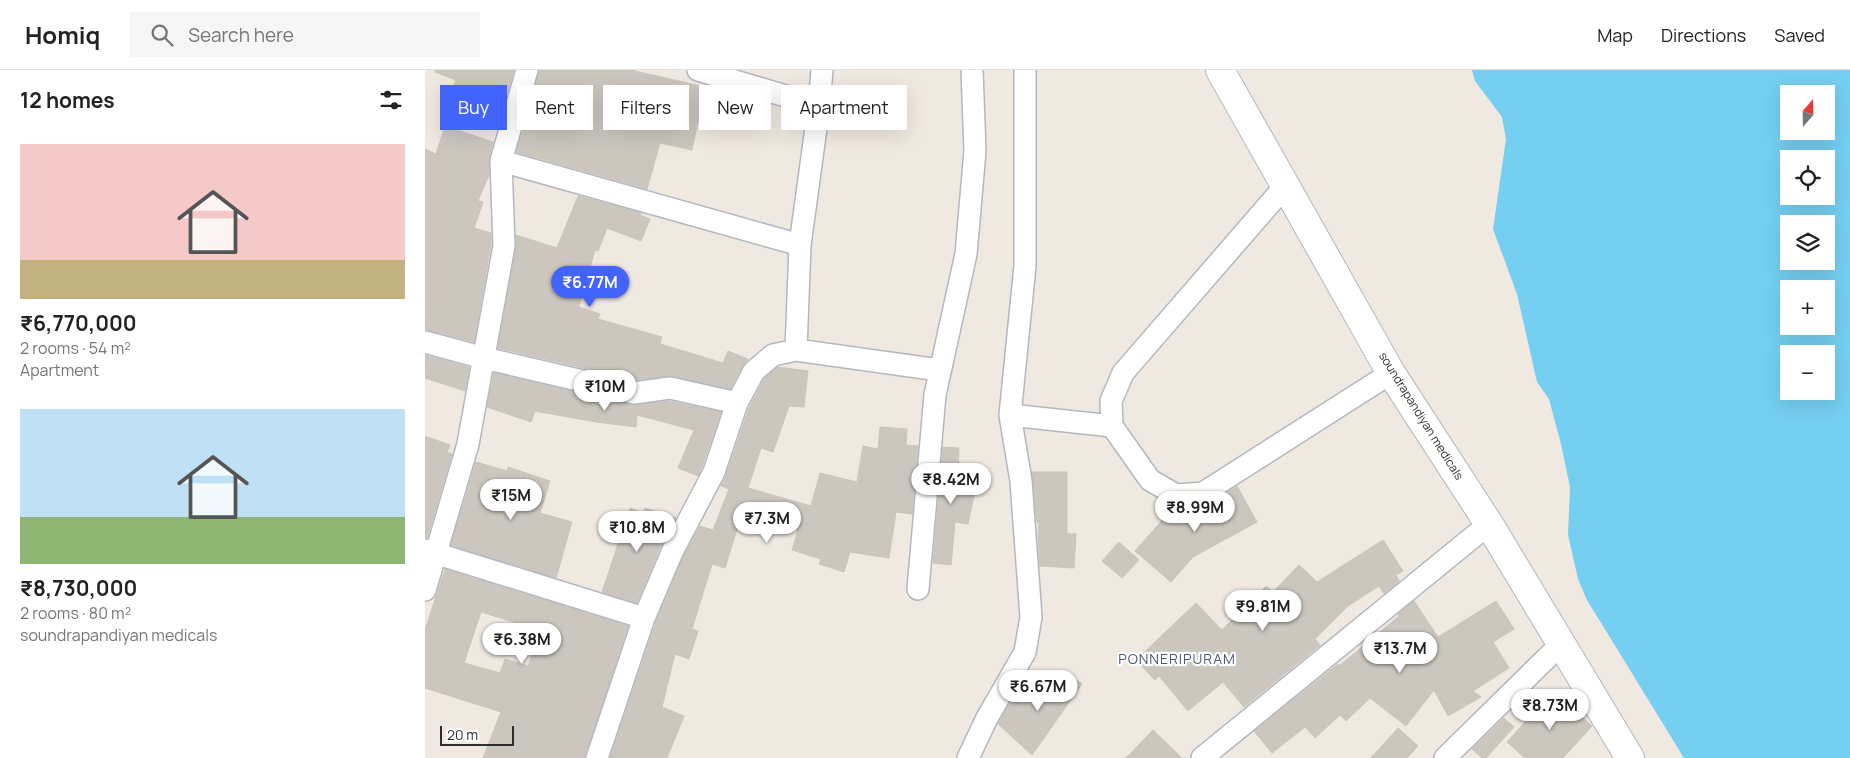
<!DOCTYPE html>
<meta charset="utf-8">
<style>
:root{--surface:#fff;--page:#f6f6f6;--text:#222;--muted:#767676;--line:#e0e0e0;--accent:#4264fb}
body{margin:0;font-family:Manrope,sans-serif;background:var(--page);color:var(--text);height:100vh;display:flex;flex-direction:column;font-size:19px;white-space:nowrap}
*{box-sizing:border-box;margin:0}
p{font-size:16px;color:var(--muted)}
.icon{flex:none;width:28px;height:28px;fill:none;stroke:currentColor;stroke-width:2;stroke-linecap:round;stroke-linejoin:round}
.map{position:relative;flex:1;overflow:hidden}
.side{display:flex;flex-direction:column;background:var(--surface);width:425px}
.side>*{flex:none}
.banner{position:absolute;left:15px;top:15px;width:475px;height:45px;display:flex;gap:10px}
.needle{width:32px;rotate:20deg}
.controls{position:absolute;left:1355px;top:15px;display:grid;gap:10px}
.controls a{display:grid;place-items:center;width:55px;height:55px;border-radius:0px;background:var(--surface);box-shadow:0 5px 20px #0002;font-size:25px}
.scale{position:absolute;left:15px;bottom:12px;width:74px;box-sizing:border-box;padding-left:5px;border:2px solid #2e2e2e;border-top:0;font-size:14px;line-height:18px;white-space:nowrap;color:#2e2e2e;-webkit-text-stroke:4px #fff;paint-order:stroke}
.price{position:absolute;translate:-50% -42px;padding:0 11px;border-radius:18px;background:#fff;color:#222;font-size:16px;line-height:32px;filter:drop-shadow(0 1px 2px #0008)}
.price::after{content:'';position:absolute;left:50%;top:30px;width:15px;height:11px;margin-left:-8px;background:inherit;clip-path:polygon(0 0,100% 0,50% 100%)}
.price.selected{background:var(--accent);color:#fff}
ul{padding:0;list-style:none}
li{display:grid;align-content:center;gap:10px;height:265px;padding:0 20px}
li span{display:grid;place-items:center;height:155px;border-radius:0px;color:#555}
li>.icon{margin-inline-start:auto}
span .icon{width:90px;height:90px;fill:#fffc;stroke-width:1}
li b{font-size:21px}
h2{display:flex;justify-content:space-between;align-items:center;height:60px;padding:0 20px;font-size:21px}
.chip{padding:0 18px;border-radius:0px;background:var(--surface);box-shadow:0 5px 20px #0002;font-size:18px;line-height:45px}
.chip.selected{background:var(--accent);color:#fff}
header{display:flex;align-items:center;gap:30px;box-sizing:border-box;height:70px;padding:0 25px;background:var(--surface);border-bottom:1px solid var(--line)}
header strong{font-size:24px}
nav{display:flex;gap:28px;margin-inline-start:auto;font-size:18px}
.search{width:350px;height:45px;background:var(--page);display:flex;align-items:center;gap:12px;box-sizing:border-box;padding:0 18px;border-radius:0px;color:var(--muted);font-size:19px}
main{display:flex;flex:1;min-height:0}
.map>svg:first-child{display:block}
.water{fill:#75cff0;fill-rule:evenodd}
.building{fill:#cbc7bf;stroke:#cbc5ba;fill-rule:evenodd}
.lines{fill:none;stroke-linecap:round;stroke-linejoin:round}
.minor-casing{stroke:#b4b7c1;stroke-width:24}
.secondary-casing{stroke:#b4b7c1;stroke-width:30}
.minor{stroke:#fff;stroke-width:21}
.secondary{stroke:#fff;stroke-width:28}
.labels{text-anchor:middle;stroke-width:4.5;stroke-linejoin:round;paint-order:stroke}
.street-label{font-size:12px;fill:#2e2e2e;stroke:#fff}
.neighbourhood-label{font-size:14px;letter-spacing:1px;fill:#4d5680;stroke:#fff}
</style>
<header>
<strong>Homiq</strong>
<div class="search"><svg class="icon" aria-label="search" viewBox="0 0 24 24"><circle cx="10" cy="10" r="6"/><path d="M15 15l6 6"/></svg>Search here</div>
<nav><a>Map</a><a>Directions</a><a>Saved</a></nav>
</header>
<main>
<section class="side">
<h2>12 homes<svg class="icon" aria-label="filters" viewBox="0 0 24 24"><path d="M4 7h16M4 17h16"/><circle cx="9" cy="7" r="2"/><circle cx="15" cy="17" r="2"/></svg></h2>
<ul>
<li><span style="background:linear-gradient(#f6c9c9 75%,#c2b280 0)"><svg class="icon" aria-label="home" viewBox="0 0 24 24"><path d="M3 11l9-7 9 7M6 9v11h12V9"/></svg></span><div><b>₹6,770,000</b><p>2 rooms · 54 m²</p><p>Apartment</p></div></li>
<li><span style="background:linear-gradient(#bfe0f5 70%,#8fb573 0)"><svg class="icon" aria-label="home" viewBox="0 0 24 24"><path d="M3 11l9-7 9 7M6 9v11h12V9"/></svg></span><div><b>₹8,730,000</b><p>2 rooms · 80 m²</p><p>soundrapandiyan medicals</p></div></li>
</ul>
</section>
<div class="map">
<svg width="1425" height="688" viewBox="0 0 1425 688">
<rect width="100%" height="100%" fill="#efe9e1"/>
<path class="water" d="M1047 0H1425V688H1259L1162 530 1153 509 1143 465 1145 417 1136 374 1124 329 1112 312 1092 224 1068 159 1081 69 1077 47 1050 11ZM1364 24H1401V61H1364ZM1364 89H1401V126H1364ZM1364 154H1401V191H1364ZM1364 219H1401V256H1364ZM1364 284H1401V321H1364Z"/>
<path class="building" d="M11 0H89L81 28 55 19 53 27 28 18 31 10 10 2Z
M114 0H206L280 17 267 80 235 73 222 119 91 82Z
M20 56 68 72 64 88V105L53 131 58 132 49 158 66 163V175L49 272 0 260V79L11 84Z
M153 126 216 143 215 145 225 149 216 171 182 158 173 181 170 180 154 237 175 244 173 249 237 267 235 274 298 293 303 281 323 289 318 295 305 319 247 306 210 310 73 278 91 178V165L132 178Z
M0 285 44 297 40 321 0 308Z
M353 297 383 301 379 337 364 336 348 382 336 378 323 418 386 436 395 403 432 412 438 376 453 379 455 357 482 359 481 375 493 376 487 444 471 442 464 488 425 482 419 502 394 494 396 489 367 480 373 460 317 443 300 498 287 494 267 559 273 561 264 589 250 584 237 637 259 646 242 688H185L231 552 259 485 275 456 288 460 304 419 296 416 301 406 324 338 339 309Z
M69 303 206 335 244 331 296 342 277 397 273 406 253 398 269 360 212 345 211 357 171 352 110 341 106 352 62 337Z
M0 366 25 375 22 382 27 384 2 468H0Z
M518 377 534 378 533 408 552 412 543 454 530 452 526 495 508 493Z
M51 392 82 401 83 397 125 411 115 443 147 452 131 508 26 475Z
M607 402H642V464H651L649 498 615 496 613 467 614 453H612Z
M812 416 832 452 768 487 746 512 710 481 741 446 746 450 772 436 785 434Z
M205 438 218 443 220 438 251 448 236 475 212 533 177 522Z
M958 470 978 501 971 505 974 511 959 524 954 516 923 536 890 569 895 575 819 637 798 612 763 641 734 606 730 610 711 590 771 533 797 560 841 516 848 522 874 495 892 512Z
M694 472 714 490 697 508 677 491Z
M20 499 203 556 160 688H58L76 642 0 618V560ZM56 542 115 560 103 596 80 589 75 603 39 593Z
M989 531 1013 567 1071 531 1089 559 1068 572 1084 598 1048 621 1056 627 1023 646 1009 620 981 656 945 628 921 651 915 645 890 668 880 657 847 683 829 661 913 594 914 596 974 546 973 544Z
M642 603 657 614 607 685 573 654 583 636 591 628 598 634 617 607 631 617Z
M1128 621 1167 656 1138 688H1100L1082 672Z
M1079 648 1089 657 1061 688H1057L1047 679Z
M973 658 993 676 982 688H946Z
M728 660 757 688H701Z"/>
<g class="lines">
<g class="minor-casing">
<path id="minor" d="M273 0 394 36 397 0
M76 91 375 175
M861 115 698 303 686 331 687 356 725 410 751 425 778 423 966 303
M0 272 59 288 209 323 245 318 312 333
M371 280 375 175 394 36
M585 345 687 356
M0 480 219 548 172 688
M493 519 510 325 541 184 550 81 547 0
M0 520 43 374 79 176 76 91 102 0
M219 548 248 480 289 402 312 333 329 301 348 285 371 280 514 300
M543 688 562 648 600 582 606 547 596 411 585 345 600 196V0
M777 688 1064 454
M1020 688 1136 574"/>
</g>
<g class="secondary-casing">
<path id="secondary" d="M795 0 966 303 1064 454 1205 688"/>
</g>
<use href="#minor" class="minor"/>
<use href="#secondary" class="secondary"/>
</g>
<g class="labels">
<g class="street-label">
<text transform="translate(996 346) rotate(58)" y="4">soundrapandiyan medicals</text>
</g>
<g class="neighbourhood-label">
<text x="752" y="594">PONNERIPURAM</text>
</g>
</g>
</svg>
<div class="controls">
<a><svg class="needle" viewBox="-14 -14 28 28"><path d="M0-13l5 13h-10z" fill="#e53935"/><path d="M0 13l5-13h-10z" fill="#767676"/></svg></a>
<a><svg class="icon" aria-label="locate" viewBox="0 0 24 24"><circle cx="12" cy="12" r="6"/><path d="M12 2v4M12 18v4M2 12h4M18 12h4"/></svg></a>
<a><svg class="icon" aria-label="layers" viewBox="0 0 24 24"><path d="M12 4l9 5-9 5-9-5zM3 14l9 5 9-5"/></svg></a>
<a>+</a>
<a>−</a>
</div>
<div class="scale">20 m</div>
<b class="price selected" style="left:165px;top:238px">₹6.77M</b>
<b class="price" style="left:180px;top:342px">₹10M</b>
<b class="price" style="left:526px;top:435px">₹8.42M</b>
<b class="price" style="left:86px;top:451px">₹15M</b>
<b class="price" style="left:770px;top:463px">₹8.99M</b>
<b class="price" style="left:342px;top:474px">₹7.3M</b>
<b class="price" style="left:212px;top:483px">₹10.8M</b>
<b class="price" style="left:838px;top:562px">₹9.81M</b>
<b class="price" style="left:97px;top:595px">₹6.38M</b>
<b class="price" style="left:975px;top:604px">₹13.7M</b>
<b class="price" style="left:613px;top:642px">₹6.67M</b>
<b class="price" style="left:1125px;top:661px">₹8.73M</b>
<div class="banner">
<a class="chip selected">Buy</a>
<a class="chip">Rent</a>
<a class="chip">Filters</a>
<a class="chip">New</a>
<a class="chip">Apartment</a>
</div>
</div>
</main>
